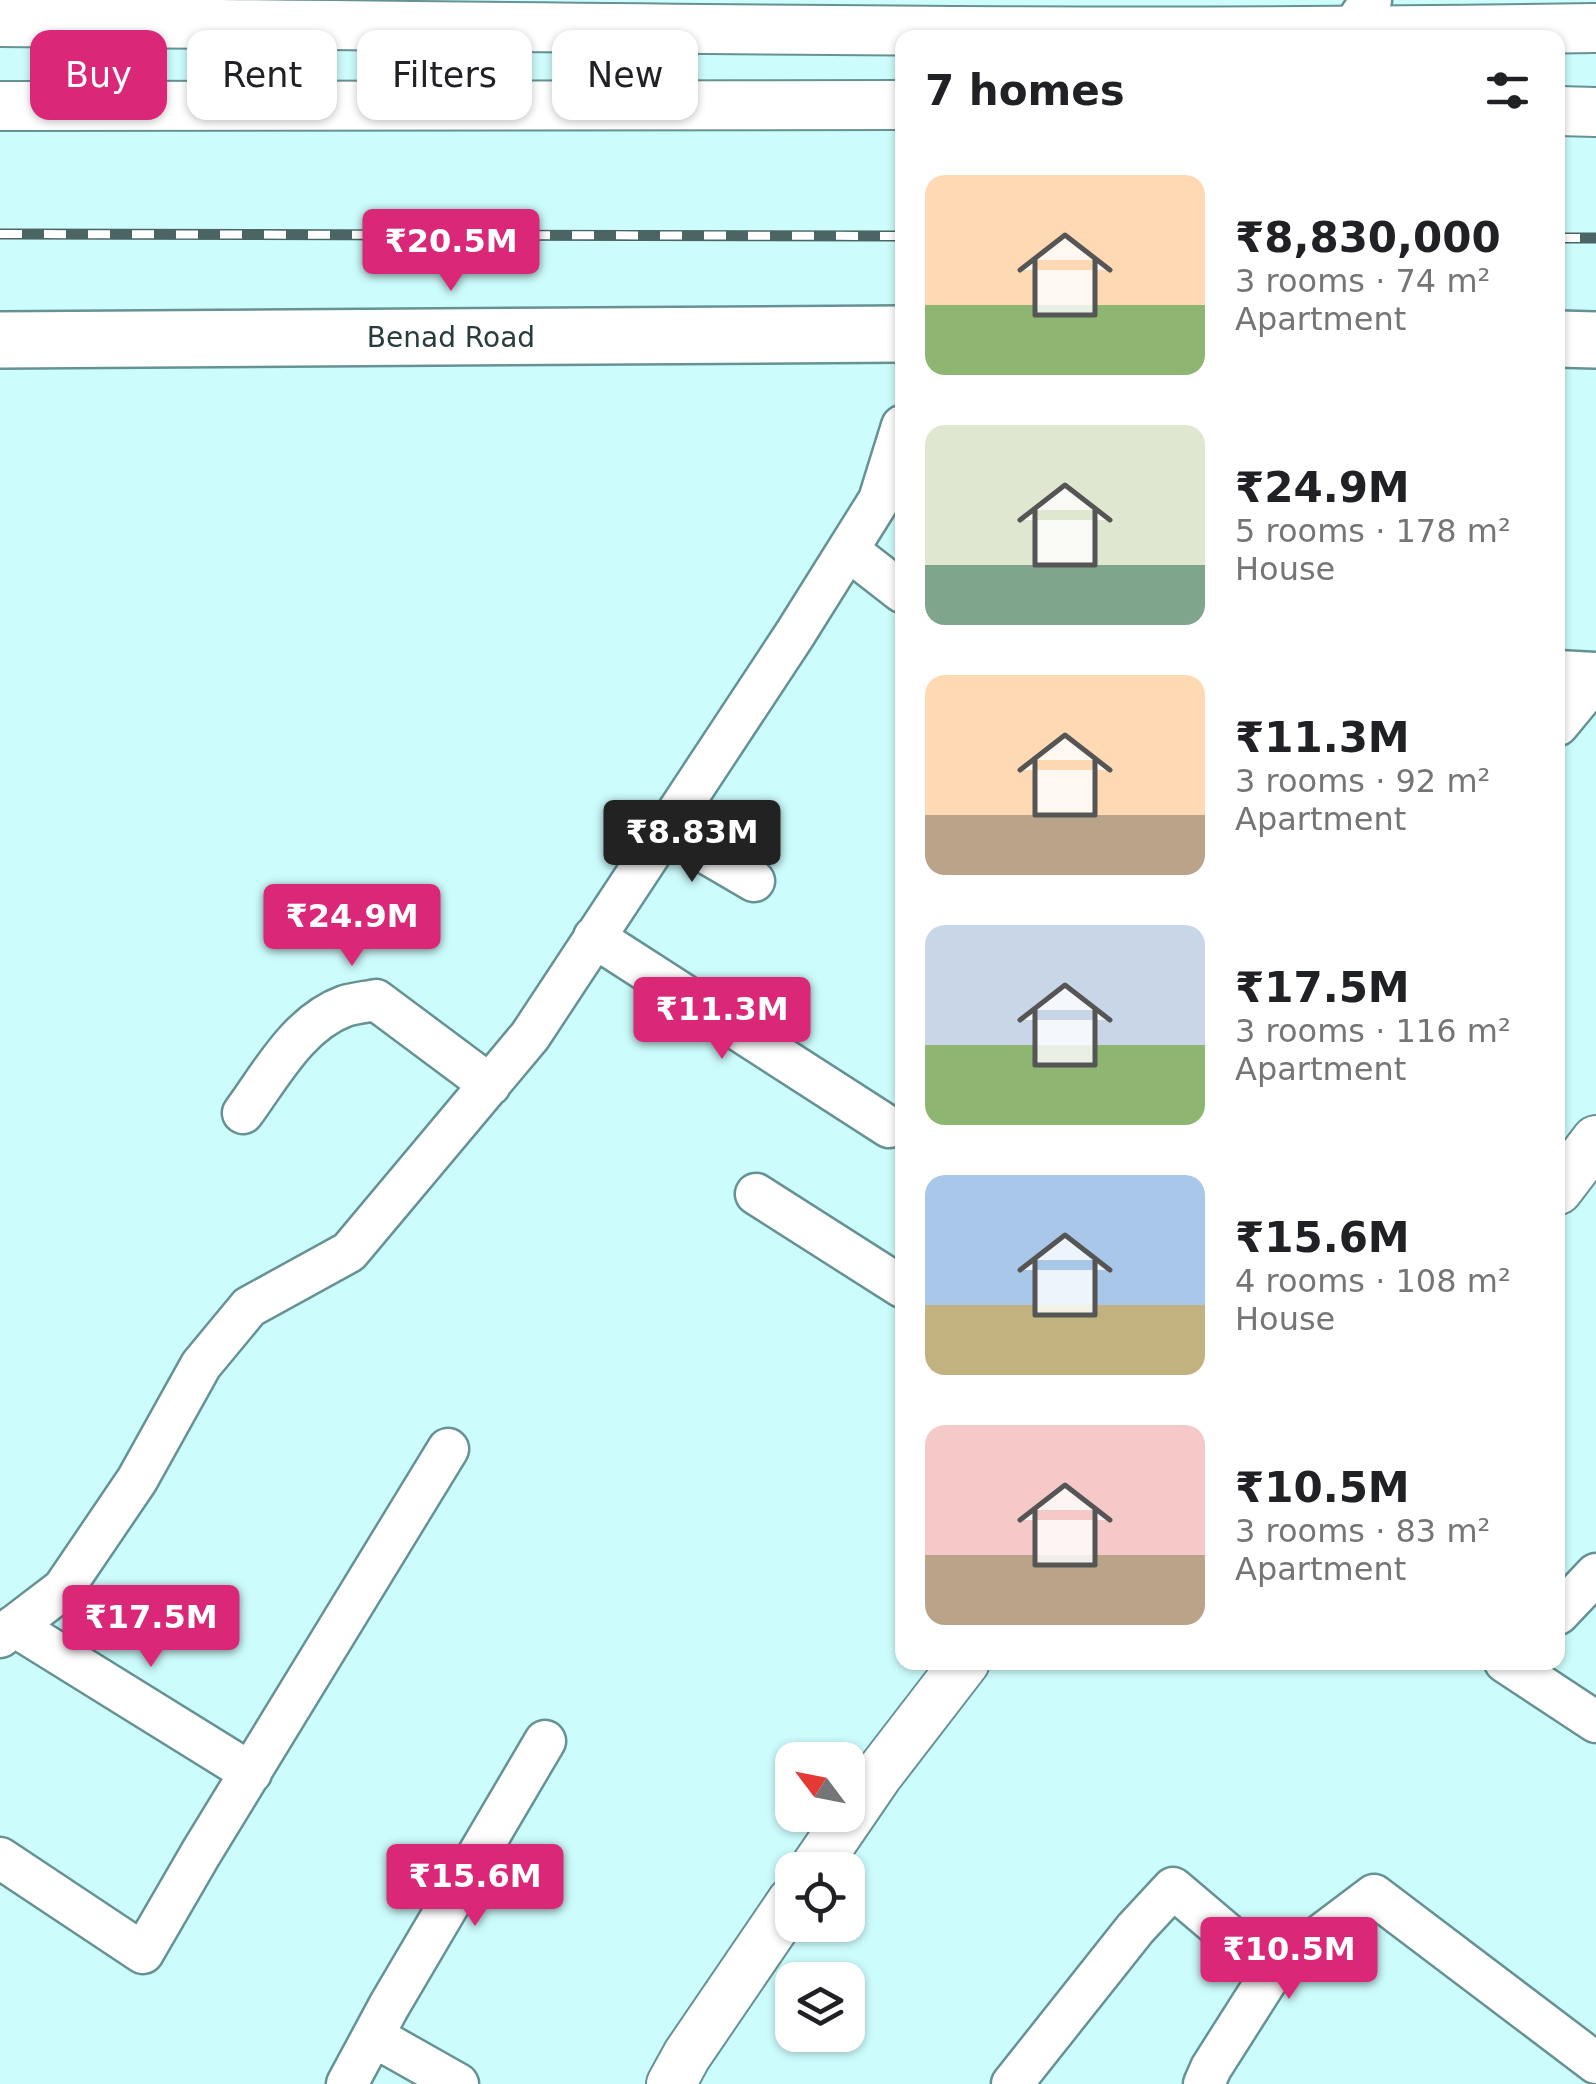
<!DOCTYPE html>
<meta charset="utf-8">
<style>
:root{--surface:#fff;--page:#f6f6f6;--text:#202124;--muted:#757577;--accent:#db2777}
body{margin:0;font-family:"DejaVu Sans",sans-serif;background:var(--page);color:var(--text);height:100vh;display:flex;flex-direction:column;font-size:38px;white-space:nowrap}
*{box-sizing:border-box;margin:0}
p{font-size:32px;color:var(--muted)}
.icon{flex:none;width:55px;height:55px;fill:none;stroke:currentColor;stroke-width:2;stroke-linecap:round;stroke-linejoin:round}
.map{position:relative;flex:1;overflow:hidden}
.side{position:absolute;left:895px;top:30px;width:670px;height:1640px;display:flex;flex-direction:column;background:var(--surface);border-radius:20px;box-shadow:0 2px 8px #0004}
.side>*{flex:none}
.hud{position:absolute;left:30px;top:30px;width:715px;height:90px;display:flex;gap:20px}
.needle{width:65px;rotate:302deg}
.controls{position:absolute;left:775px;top:1742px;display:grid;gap:20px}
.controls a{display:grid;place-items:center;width:90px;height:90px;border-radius:20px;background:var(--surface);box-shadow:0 2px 8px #0004;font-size:50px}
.price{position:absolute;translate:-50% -85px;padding:0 22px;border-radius:10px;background:var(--accent);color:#fff;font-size:32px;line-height:65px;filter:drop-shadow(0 2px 5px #0008)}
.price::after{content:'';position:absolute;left:50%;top:60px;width:30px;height:22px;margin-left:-15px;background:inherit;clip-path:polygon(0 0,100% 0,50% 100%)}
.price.selected{background:#222;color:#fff}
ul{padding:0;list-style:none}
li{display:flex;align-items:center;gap:30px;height:250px;padding:0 30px}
li span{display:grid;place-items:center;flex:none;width:280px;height:200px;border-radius:20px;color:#555}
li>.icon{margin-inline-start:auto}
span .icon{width:120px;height:120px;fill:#fffc;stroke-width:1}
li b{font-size:42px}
h2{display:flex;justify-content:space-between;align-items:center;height:120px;padding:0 30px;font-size:42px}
.pill{padding:0 35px;border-radius:20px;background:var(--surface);box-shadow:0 2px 8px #0004;font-size:35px;line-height:90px}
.pill.selected{background:var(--accent);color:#fff}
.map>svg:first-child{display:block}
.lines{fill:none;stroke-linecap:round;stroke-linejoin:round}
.minor-casing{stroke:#679293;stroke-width:45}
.tertiary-casing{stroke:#679293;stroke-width:52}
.secondary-casing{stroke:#679293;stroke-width:60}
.minor{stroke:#fff;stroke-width:40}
.tertiary{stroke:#fff;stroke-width:48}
.secondary{stroke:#fff;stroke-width:55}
.rail-casing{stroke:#4b6464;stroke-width:11}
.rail{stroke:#fff;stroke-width:8;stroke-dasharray:22;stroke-linecap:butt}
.labels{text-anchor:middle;stroke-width:10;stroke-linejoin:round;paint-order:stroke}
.street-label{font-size:28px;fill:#293c3c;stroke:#fff}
</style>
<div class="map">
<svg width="1596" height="2084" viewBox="0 0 1596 2084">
<rect width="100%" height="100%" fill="#cdfcfc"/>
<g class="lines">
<g class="minor-casing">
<path id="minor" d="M1351 30 1371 0
M848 550 902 592
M1558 671 1596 673
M1558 725 1596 679
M665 829 754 881
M594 937 889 1127
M243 1113C271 1075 298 1023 345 1006 355 1003 366 1002 376 1000L490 1085
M756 1194 902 1287
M1558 1614 1596 1574
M14 1626 251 1773
M0 1637 63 1589 137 1480 201 1365 249 1307 349 1252 530 1036 795 634 879 500 902 426
M1505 1662 1596 1722
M0 1858 143 1953 201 1853 448 1449
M373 2036 458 2084
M347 2084 389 2006 545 1741
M1012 2084 1135 1929 1173 1888 1272 1972 1374 1895 1596 2063
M1204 2084 1211 2068 1272 1972"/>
</g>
<g class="tertiary-casing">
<path id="tertiary" d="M0 22C532 26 1064 37 1596 28
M0 106 902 105
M1558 111 1596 112
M1558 1190 1596 1140
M813 1870 878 1775 965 1662
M671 2084 687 2055 792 1901"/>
</g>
<g class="secondary-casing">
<path id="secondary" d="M1558 339 1596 340
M0 340 902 334"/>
</g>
<use href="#minor" class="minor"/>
<use href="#tertiary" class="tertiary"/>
<use href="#secondary" class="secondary"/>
<g class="rail-casing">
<path id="rail" d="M0 234 902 236
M1558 238H1596"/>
</g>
<use href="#rail" class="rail"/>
</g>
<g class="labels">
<g class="street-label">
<text x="451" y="347">Benad Road</text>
</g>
</g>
</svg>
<div class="controls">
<a><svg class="needle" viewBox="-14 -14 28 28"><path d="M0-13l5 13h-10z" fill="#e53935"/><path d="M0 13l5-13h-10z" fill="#757577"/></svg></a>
<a><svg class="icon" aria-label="locate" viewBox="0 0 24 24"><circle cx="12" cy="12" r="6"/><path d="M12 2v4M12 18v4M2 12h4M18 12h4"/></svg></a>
<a><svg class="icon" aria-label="layers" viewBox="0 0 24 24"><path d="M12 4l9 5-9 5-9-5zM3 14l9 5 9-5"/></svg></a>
</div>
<b class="price" style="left:451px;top:294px">₹20.5M</b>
<b class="price selected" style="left:692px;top:885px">₹8.83M</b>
<b class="price" style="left:352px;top:969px">₹24.9M</b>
<b class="price" style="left:722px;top:1062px">₹11.3M</b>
<b class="price" style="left:151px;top:1670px">₹17.5M</b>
<b class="price" style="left:475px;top:1929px">₹15.6M</b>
<b class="price" style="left:1289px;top:2002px">₹10.5M</b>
<div class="hud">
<a class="pill selected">Buy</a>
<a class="pill">Rent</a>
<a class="pill">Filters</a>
<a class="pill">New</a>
</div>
<section class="side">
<h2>7 homes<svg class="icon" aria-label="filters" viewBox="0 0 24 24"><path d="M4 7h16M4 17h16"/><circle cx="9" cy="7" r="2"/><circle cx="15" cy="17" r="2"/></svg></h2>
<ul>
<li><span style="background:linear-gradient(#ffd9b3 65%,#8fb573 0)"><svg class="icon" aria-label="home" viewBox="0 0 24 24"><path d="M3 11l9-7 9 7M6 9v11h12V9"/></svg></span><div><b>₹8,830,000</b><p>3 rooms · 74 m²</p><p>Apartment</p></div></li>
<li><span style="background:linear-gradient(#dfe7d0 70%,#7fa58c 0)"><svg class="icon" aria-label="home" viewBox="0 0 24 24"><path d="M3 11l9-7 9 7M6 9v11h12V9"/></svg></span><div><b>₹24.9M</b><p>5 rooms · 178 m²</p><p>House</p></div></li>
<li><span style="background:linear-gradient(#ffd9b3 70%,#b9a48a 0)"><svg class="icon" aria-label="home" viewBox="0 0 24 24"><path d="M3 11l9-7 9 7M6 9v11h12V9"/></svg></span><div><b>₹11.3M</b><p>3 rooms · 92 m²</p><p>Apartment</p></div></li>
<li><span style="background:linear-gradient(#c9d6e8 60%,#8fb573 0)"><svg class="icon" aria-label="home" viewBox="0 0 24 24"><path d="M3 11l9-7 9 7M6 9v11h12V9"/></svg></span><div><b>₹17.5M</b><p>3 rooms · 116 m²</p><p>Apartment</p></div></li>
<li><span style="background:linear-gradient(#a9c7e8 65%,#c2b280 0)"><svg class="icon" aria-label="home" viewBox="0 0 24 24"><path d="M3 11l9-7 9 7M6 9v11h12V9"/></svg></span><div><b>₹15.6M</b><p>4 rooms · 108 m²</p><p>House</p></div></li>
<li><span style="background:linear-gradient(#f6c9c9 65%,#b9a48a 0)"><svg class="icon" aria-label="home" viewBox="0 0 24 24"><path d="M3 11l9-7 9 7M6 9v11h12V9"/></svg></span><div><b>₹10.5M</b><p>3 rooms · 83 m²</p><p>Apartment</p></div></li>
</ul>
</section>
</div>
